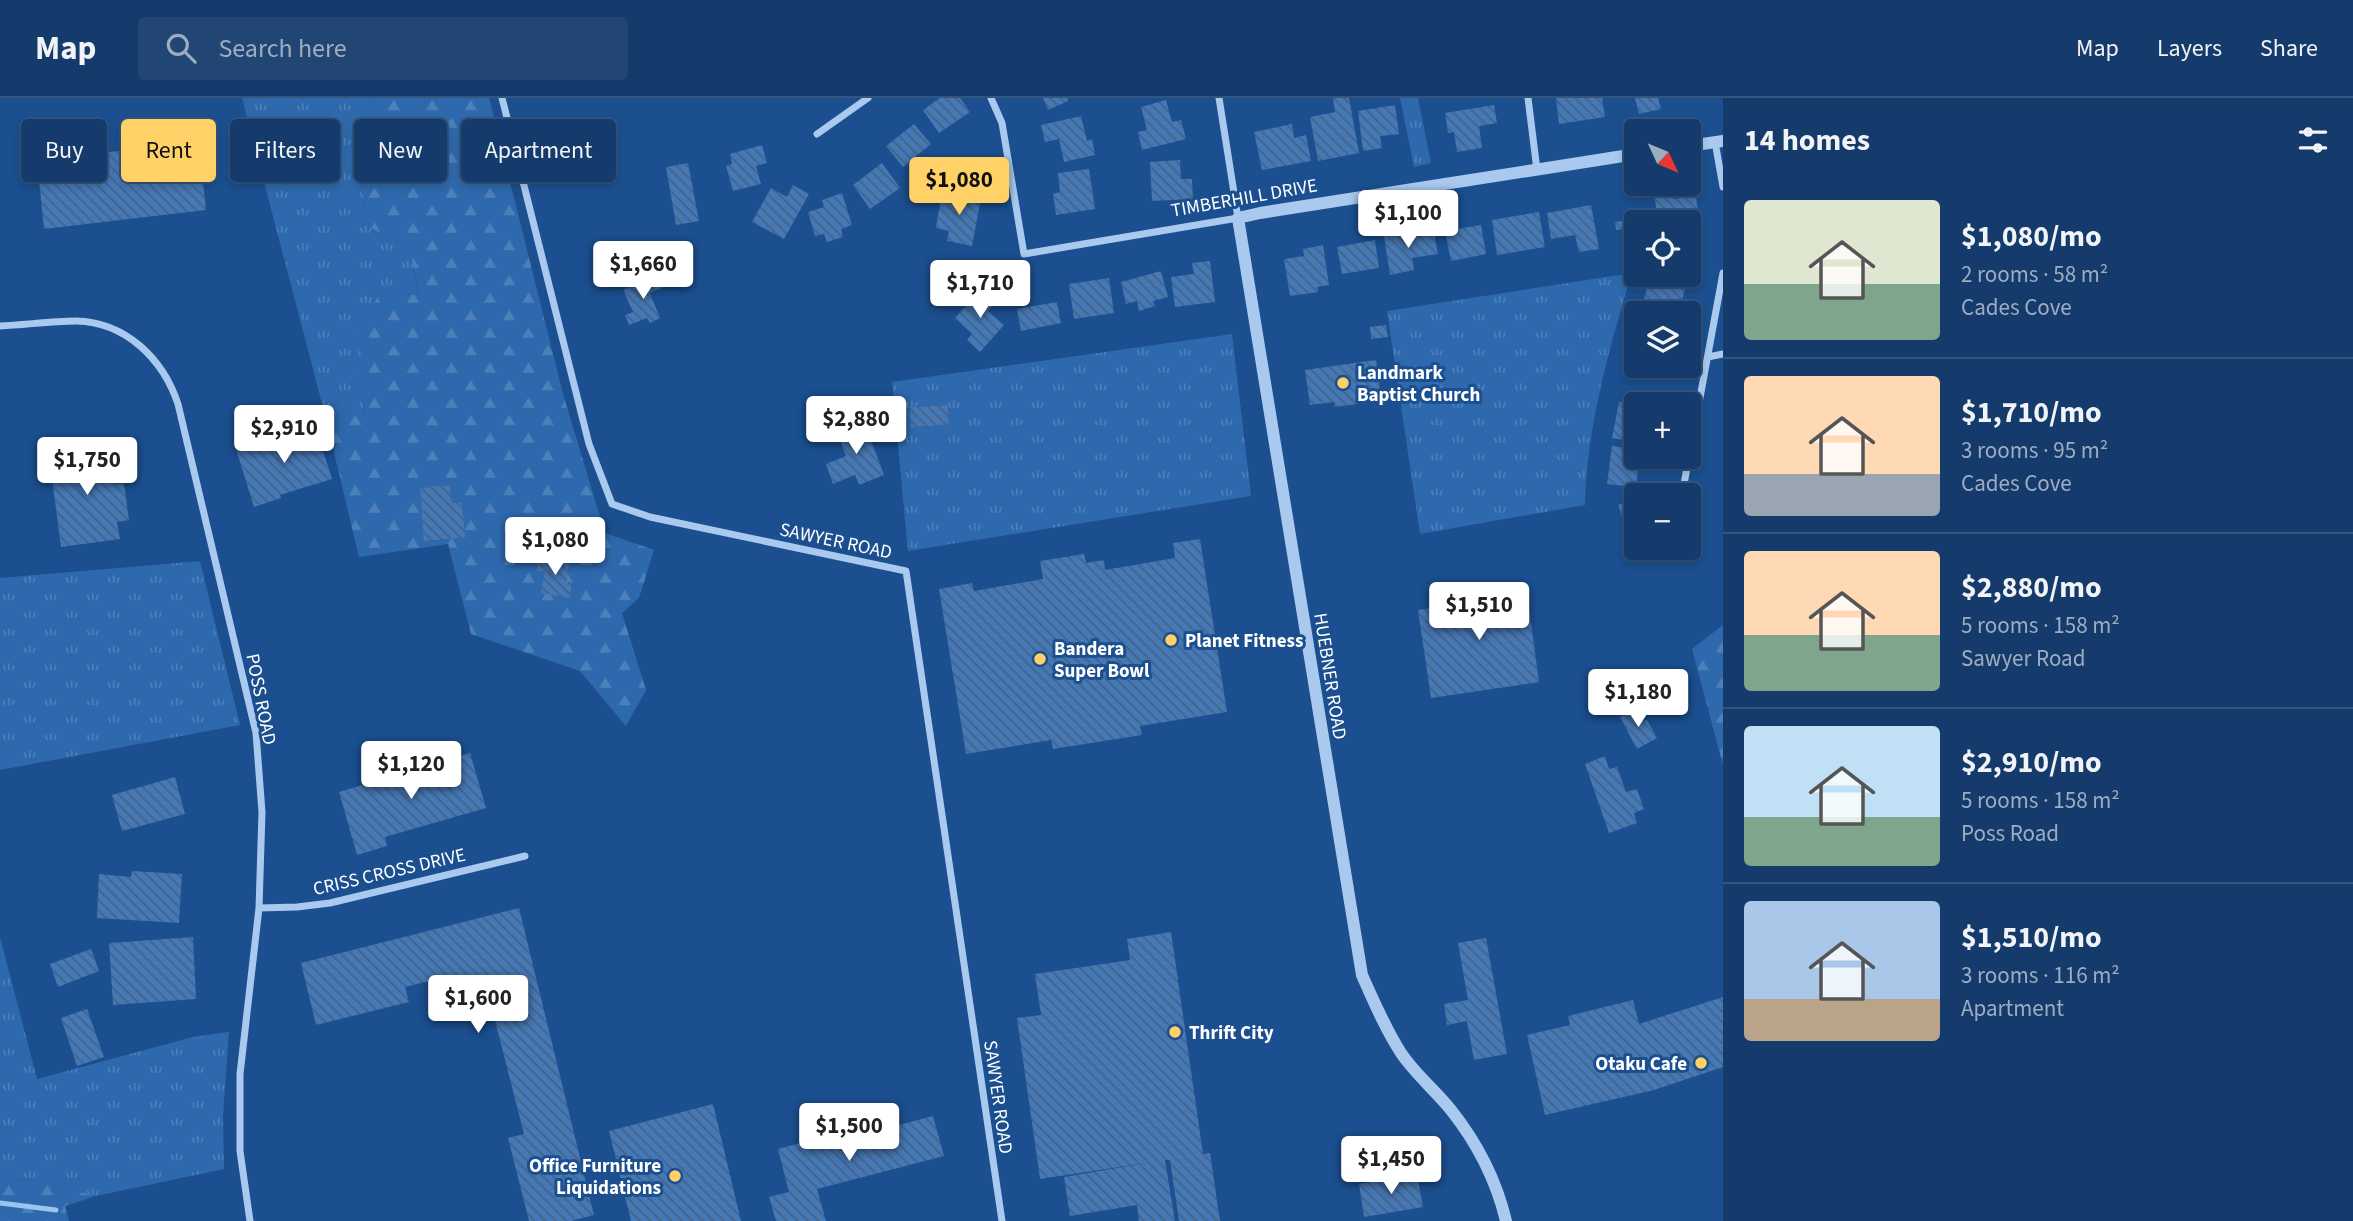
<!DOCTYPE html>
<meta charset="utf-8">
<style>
:root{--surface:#143b6b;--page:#214673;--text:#f1f3f6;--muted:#9dadc1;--line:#33557e;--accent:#ffd166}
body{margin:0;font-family:"Source Sans 3",sans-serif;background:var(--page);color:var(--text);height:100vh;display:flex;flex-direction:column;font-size:26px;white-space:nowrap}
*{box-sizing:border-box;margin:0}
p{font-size:23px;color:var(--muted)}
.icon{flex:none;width:38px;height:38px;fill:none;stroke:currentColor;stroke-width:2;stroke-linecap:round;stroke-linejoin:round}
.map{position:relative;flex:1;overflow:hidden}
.sheet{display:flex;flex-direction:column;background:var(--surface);width:630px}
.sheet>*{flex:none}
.top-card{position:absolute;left:21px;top:21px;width:665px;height:63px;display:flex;gap:14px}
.needle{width:46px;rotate:134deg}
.fabs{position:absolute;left:1624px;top:21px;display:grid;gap:14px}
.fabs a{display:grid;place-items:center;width:77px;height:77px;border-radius:7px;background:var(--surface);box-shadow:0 4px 10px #0003,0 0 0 2px var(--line);font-size:35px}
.price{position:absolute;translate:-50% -60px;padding:0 16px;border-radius:7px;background:#fff;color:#222;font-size:23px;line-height:46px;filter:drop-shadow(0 2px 4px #0008)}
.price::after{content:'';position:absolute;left:50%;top:42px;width:21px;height:16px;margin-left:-10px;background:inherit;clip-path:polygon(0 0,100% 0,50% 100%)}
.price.active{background:var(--accent);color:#111}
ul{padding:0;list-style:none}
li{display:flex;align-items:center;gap:21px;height:175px;padding:0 21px}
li+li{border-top:2px solid var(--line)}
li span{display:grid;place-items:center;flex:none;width:196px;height:140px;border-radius:7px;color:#555}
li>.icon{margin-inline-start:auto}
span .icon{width:84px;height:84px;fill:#fffc;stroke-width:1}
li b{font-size:30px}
h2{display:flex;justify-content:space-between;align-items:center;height:84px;padding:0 21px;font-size:30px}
.tag{padding:0 24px;border-radius:7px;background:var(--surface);box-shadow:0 4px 10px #0003,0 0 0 2px var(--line);font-size:24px;line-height:63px}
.tag.active{background:var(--accent);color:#111}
header{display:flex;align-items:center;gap:42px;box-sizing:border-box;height:98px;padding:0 35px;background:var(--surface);border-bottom:2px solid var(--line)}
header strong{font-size:33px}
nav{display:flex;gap:38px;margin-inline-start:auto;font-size:24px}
.search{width:490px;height:63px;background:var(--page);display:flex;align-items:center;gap:18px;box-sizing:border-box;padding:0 24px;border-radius:7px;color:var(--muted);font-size:26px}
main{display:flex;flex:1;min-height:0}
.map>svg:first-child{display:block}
.grass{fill:url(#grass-tufts);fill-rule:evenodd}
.forest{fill:url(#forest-firs);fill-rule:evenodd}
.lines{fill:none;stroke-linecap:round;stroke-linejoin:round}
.stream{stroke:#9cc4f0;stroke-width:5}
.building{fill:url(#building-back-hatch)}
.minor{stroke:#a9c9ee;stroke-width:7}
.tertiary{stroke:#a9c9ee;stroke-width:12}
.poi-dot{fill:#ffd166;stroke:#1b4f8f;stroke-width:2.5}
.labels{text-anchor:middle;stroke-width:6;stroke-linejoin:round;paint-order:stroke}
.street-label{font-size:19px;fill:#fff;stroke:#1b4f8f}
.poi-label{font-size:19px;font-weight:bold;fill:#fff;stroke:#1b4f8f;text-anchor:start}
</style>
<header>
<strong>Map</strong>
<div class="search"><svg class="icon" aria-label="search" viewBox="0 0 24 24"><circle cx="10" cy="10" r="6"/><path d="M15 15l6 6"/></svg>Search here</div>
<nav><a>Map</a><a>Layers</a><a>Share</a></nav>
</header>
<main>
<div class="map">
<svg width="1723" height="1123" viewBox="0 0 1723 1123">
<defs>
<pattern id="grass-tufts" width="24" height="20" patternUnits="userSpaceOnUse" patternTransform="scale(1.75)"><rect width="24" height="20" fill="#2e69ad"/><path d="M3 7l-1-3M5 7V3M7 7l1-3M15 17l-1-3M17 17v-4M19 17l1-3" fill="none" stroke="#4d80b9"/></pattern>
<pattern id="forest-firs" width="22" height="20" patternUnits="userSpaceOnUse" patternTransform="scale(1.75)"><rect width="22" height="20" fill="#2e69ad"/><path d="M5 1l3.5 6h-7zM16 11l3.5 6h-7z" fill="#4d80b9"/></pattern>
<pattern id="building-back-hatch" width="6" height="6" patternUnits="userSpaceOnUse" patternTransform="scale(1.75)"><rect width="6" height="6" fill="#4478b7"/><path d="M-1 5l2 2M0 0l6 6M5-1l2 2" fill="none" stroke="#486282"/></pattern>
</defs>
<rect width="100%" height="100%" fill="#1b4f8f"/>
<path class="grass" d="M242 0H373L375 34 361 125 409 149 419 198 379 196 358 239 364 318 325 317Z
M1400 0H1418L1431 65 1414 69Z
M1632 175C1609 251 1587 327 1585 407L1420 436 1387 213Z
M1232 236 1251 398 908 453 892 284ZM948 307 949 327 911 329 910 309Z
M200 463 240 627 0 672V480Z
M0 839 37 981 193 939 229 934 223 1018 224 1071 96 1098 37 1082 0 1081Z"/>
<path class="forest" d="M373 0H489L563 296 605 435 654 452 639 500 622 515 646 592 626 628 580 573 471 536 448 446 359 459 325 317H364L357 239 379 196 419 197 409 149 361 125 375 34ZM450 387 452 405 462 404 464 440 425 443 420 390ZM539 458 570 463 566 484 572 485 570 500 545 474 536 472Z
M1723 527V667L1692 551Z
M0 1081 37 1082 96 1098 65 1108 69 1123H0Z"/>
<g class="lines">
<path class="stream" d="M0 1105 56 1112"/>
</g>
<path class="building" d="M940 0H960L970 14 939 35 923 12Z
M1043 0H1067L1068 3 1048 12Z
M1333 0H1349L1359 55 1318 63 1310 19 1335 14Z
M1556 0H1602L1605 19 1559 26Z
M1635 0H1658L1661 11 1639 16Z
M1166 2 1172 24 1181 22 1186 41 1142 52 1138 34 1147 32 1141 9Z
M1395 7 1399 36 1380 38 1382 50 1363 53 1358 13Z
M1494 7 1497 25 1479 28 1482 50 1457 54 1454 34 1448 35 1445 15Z
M1081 18 1087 43 1092 41 1095 57 1064 64 1059 41 1045 44 1041 27Z
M914 26 931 46 903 69 886 48Z
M1292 26 1294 40 1306 37 1311 63 1262 72 1254 34Z
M199 44 206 112 44 131 37 62Z
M762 47 767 65 756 68 761 86 733 93 726 68 732 66 730 56Z
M1180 62 1181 81H1192L1193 101 1152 103 1150 64Z
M688 65 699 123 676 127 666 69Z
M882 65 900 90 870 111 853 87Z
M1089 71 1095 111 1056 117 1053 96 1060 94 1058 75Z
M793 87 809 96 784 141 752 124 771 90 787 99Z
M1672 92 1673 101 1696 98 1700 129 1689 130V124H1658L1654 95Z
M942 93 981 100 972 148 947 143 949 133 936 130Z
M842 95 852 127 841 131 843 139 827 144 824 136 815 138 808 114 824 109 822 102Z
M1591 107 1599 151 1579 154 1575 137 1551 141 1547 115Z
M1539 114 1545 149 1497 157 1492 122Z
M1633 121 1634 130 1616 132 1615 124Z
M1481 127 1486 156 1451 163 1445 133Z
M1420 132 1421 137 1434 135 1438 156 1412 160 1414 172 1390 177 1384 138Z
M1375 142 1379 170 1342 176 1337 149Z
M688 147 691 162 675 166 671 152Z
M1323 147 1329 187 1317 189 1318 194 1290 198 1284 161 1304 158 1303 151Z
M1210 163 1215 204 1175 209 1171 179 1194 176 1192 165Z
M1161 173 1168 199 1153 203 1155 208 1139 213 1137 203 1126 206 1121 184Z
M658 177 664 189 650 195 660 220 650 225 647 220 629 227 625 217 633 214 623 192Z
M1650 177 1688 178 1679 215 1643 206Z
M1109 180 1114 215 1074 221 1069 186Z
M983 189 997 203 988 213 1004 227 980 254 967 242 972 236 955 220Z
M1057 204 1061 225 1021 233 1017 211Z
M1386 227 1388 239 1371 241 1370 229Z
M1376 262 1381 297 1357 301V306L1335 309 1334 304 1310 307 1305 272Z
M1619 304 1636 307V344L1612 340Z
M948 307 949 327 911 329 909 309Z
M863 321 884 377 859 387 855 377 833 386 826 366 846 358 836 332Z
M315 327 332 381 280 397 281 400 254 409 236 351Z
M1612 348 1636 351V359H1653L1651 371 1638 370 1636 389 1607 386Z
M110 349 115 386 124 385 129 422 117 424 120 441 61 449 49 357Z
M450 387 452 405 462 404 465 440 424 443 420 390Z
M1636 401V440L1630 442 1618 407Z
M1200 441 1227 614 1140 628 1142 637 1053 651 1051 642 966 656 939 491 972 485 974 493 1043 481 1040 463 1084 456 1086 465 1104 462 1105 472 1175 460 1173 445Z
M539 458 570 463 566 484 572 485 570 500 541 495 545 474 536 473Z
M1488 486 1489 495 1526 489 1539 584 1431 600 1418 512 1460 506 1457 491Z
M1636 610 1643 623 1647 622 1657 640 1637 651 1620 619Z
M470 655 486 710 385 739 387 748 357 757 339 694Z
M1605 658 1609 671 1617 669 1626 694 1637 691 1644 711 1634 715 1637 725 1609 735 1585 666Z
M175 679 185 716 122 733 112 697Z
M132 773 182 776 179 825 97 820 99 776 131 779Z
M519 810 594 1117 571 1123H529L508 1040 524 1036 492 911 442 880 405 889 409 904 316 927 301 865Z
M1171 834 1203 1056 1210 1055 1220 1123H1179L1170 1062H1165L1175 1123H1139L1137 1107 1070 1118 1064 1079 1153 1064 1040 1081 1017 920 1041 917 1035 876 1130 862 1127 841Z
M193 839 196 901 113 907 109 845Z
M1486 840 1507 956 1474 962 1467 923 1447 927 1444 906 1468 902 1458 845Z
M91 851 99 873 58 889 50 866Z
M1723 899V969L1654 992 1545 1017 1527 937 1570 927 1568 918 1633 902 1639 926Z
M87 911 104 959 77 968 61 920Z
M713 1006 741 1123H631L609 1033Z
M933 1018 944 1058 817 1091 826 1123H776L769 1099 789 1094 778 1051 874 1026 876 1033Z
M1417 1077 1423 1109 1364 1119 1359 1086Z"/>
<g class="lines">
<path class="minor" d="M502 0 589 346 612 406 650 419 906 473 1002 1123
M991 0 1002 25 1024 156 1238 120 1219 0
M1528 0 1537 72
M817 36 868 0
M1715 44 1723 89
M0 228C25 227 51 223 76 223 126 224 163 261 178 306L256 635 262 714 259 810 240 976V1053L250 1123
M1708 259 1723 256
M1682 397 1723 175
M1689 404 1699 407
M259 810 297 809 330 805 525 758"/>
<path class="tertiary" d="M1689 48 1723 43
M1506 1123C1496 1081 1478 1046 1451 1012 1435 992 1415 976 1401 955 1385 930 1374 904 1362 877L1238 120 1260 115 1636 56"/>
</g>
<g class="poi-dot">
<circle cx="1343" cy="285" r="7"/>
<circle cx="1171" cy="542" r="7"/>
<circle cx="1040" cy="561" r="7"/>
<circle cx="1175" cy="934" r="7"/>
<circle cx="1701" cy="965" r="7"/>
<circle cx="675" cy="1078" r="7"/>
</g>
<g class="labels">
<g class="street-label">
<text transform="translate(1244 99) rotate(-10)" y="7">TIMBERHILL DRIVE</text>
<text transform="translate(836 442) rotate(12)" y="7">SAWYER ROAD</text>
<text transform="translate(1331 578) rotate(81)" y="7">HUEBNER ROAD</text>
<text transform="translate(262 601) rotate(79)" y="7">POSS ROAD</text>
<text transform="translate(389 773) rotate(-13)" y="7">CRISS CROSS DRIVE</text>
<text transform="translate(999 999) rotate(82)" y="7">SAWYER ROAD</text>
</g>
<g class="poi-label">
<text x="1357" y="281">Landmark<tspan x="1357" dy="22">Baptist Church</tspan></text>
<text x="1185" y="549">Planet Fitness</text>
<text x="1054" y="557">Bandera<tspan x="1054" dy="22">Super Bowl</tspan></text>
<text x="1189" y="941">Thrift City</text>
<text x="1687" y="972" text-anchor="end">Otaku Cafe</text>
<text x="661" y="1074" text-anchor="end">Office Furniture<tspan x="661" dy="22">Liquidations</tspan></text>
</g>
</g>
</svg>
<div class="fabs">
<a><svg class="needle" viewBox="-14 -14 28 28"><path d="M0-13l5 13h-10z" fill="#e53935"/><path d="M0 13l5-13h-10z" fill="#9dadc1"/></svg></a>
<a><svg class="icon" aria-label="locate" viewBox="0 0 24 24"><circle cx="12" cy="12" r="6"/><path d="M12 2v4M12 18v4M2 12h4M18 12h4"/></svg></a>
<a><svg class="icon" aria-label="layers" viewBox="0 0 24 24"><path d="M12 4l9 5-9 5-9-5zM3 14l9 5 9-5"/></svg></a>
<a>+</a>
<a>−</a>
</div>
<b class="price active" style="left:959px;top:119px">$1,080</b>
<b class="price" style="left:1408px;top:152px">$1,100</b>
<b class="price" style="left:643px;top:203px">$1,660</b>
<b class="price" style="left:980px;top:222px">$1,710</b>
<b class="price" style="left:856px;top:358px">$2,880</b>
<b class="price" style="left:284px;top:367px">$2,910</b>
<b class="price" style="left:87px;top:399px">$1,750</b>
<b class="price" style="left:555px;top:479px">$1,080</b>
<b class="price" style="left:1479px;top:544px">$1,510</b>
<b class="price" style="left:1638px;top:631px">$1,180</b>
<b class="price" style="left:411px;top:703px">$1,120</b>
<b class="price" style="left:478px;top:937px">$1,600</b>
<b class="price" style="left:849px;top:1065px">$1,500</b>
<b class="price" style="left:1391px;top:1098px">$1,450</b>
<div class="top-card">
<a class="tag">Buy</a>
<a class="tag active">Rent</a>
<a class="tag">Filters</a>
<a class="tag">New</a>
<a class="tag">Apartment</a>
</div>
</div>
<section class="sheet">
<h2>14 homes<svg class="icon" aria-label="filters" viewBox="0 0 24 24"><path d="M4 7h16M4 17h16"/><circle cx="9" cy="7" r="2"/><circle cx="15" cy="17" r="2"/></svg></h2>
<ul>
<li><span style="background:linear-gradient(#dfe7d0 60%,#7fa58c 0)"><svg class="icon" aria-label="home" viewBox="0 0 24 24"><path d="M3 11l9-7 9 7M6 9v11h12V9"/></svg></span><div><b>$1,080/mo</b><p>2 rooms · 58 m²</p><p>Cades Cove</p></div></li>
<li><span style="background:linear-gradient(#ffd9b3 70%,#9aa5b1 0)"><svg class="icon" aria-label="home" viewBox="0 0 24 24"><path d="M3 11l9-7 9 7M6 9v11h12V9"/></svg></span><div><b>$1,710/mo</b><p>3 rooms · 95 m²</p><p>Cades Cove</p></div></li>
<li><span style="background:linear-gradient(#ffd9b3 60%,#7fa58c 0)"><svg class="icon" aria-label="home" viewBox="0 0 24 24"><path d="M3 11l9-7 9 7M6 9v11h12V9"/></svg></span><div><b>$2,880/mo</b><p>5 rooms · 158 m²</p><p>Sawyer Road</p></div></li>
<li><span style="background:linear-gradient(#bfe0f5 65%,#7fa58c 0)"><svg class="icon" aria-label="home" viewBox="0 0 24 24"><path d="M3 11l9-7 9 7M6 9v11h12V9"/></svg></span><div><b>$2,910/mo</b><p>5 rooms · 158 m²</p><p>Poss Road</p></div></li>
<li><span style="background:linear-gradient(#a9c7e8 70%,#b9a48a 0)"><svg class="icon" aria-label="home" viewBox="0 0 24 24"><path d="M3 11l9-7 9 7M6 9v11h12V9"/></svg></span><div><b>$1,510/mo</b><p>3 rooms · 116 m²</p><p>Apartment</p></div></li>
</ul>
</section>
</main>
